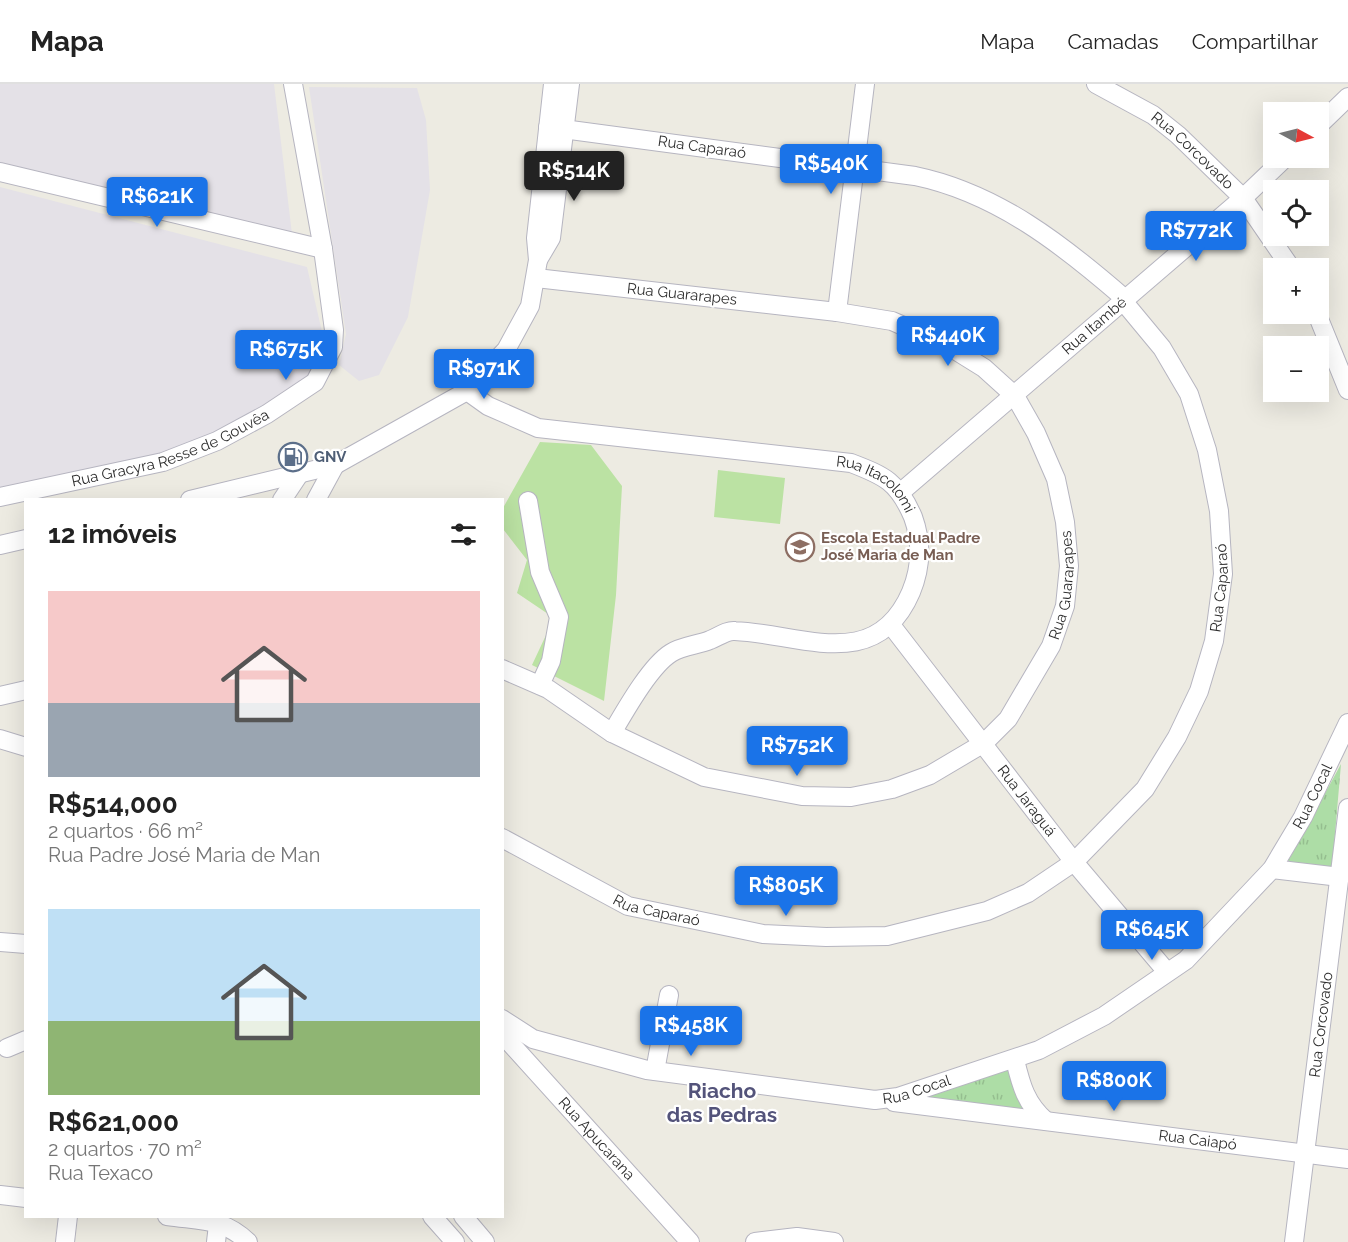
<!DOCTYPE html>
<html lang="pt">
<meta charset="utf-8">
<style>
:root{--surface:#fff;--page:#f6f6f6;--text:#222;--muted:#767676;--line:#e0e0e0;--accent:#1a73e8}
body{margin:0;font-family:Raleway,sans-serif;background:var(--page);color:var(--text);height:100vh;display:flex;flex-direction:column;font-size:22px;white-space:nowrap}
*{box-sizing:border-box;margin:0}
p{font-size:20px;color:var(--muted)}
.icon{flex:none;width:33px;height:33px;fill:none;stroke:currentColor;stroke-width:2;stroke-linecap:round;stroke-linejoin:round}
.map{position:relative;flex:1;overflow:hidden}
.details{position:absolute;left:24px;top:414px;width:480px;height:720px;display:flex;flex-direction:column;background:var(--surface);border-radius:0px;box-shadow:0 6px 24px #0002}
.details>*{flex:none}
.needle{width:39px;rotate:97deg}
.buttons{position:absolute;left:1263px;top:18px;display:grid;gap:12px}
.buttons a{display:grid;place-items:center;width:66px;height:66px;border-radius:0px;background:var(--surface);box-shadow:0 6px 24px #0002;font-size:30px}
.price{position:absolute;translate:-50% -51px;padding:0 14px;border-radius:6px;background:var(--accent);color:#fff;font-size:20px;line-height:39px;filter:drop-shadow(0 2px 3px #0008)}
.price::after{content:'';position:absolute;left:50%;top:36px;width:18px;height:14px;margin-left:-9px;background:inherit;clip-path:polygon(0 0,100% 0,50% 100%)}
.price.on{background:#222;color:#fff}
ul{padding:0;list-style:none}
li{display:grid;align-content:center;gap:12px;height:318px;padding:0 24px}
li span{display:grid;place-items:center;height:186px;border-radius:0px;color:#555}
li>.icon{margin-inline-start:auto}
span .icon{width:108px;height:108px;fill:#fffc;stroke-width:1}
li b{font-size:26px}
h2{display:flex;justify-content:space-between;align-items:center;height:72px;padding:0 24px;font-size:26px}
header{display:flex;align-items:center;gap:36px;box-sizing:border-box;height:84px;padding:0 30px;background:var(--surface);border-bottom:2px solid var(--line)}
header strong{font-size:28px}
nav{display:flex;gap:33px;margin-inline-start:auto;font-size:21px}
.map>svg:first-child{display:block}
.industrial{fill:#e4e1e7}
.park{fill:url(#park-tufts)}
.pitch{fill:#bbe2a3}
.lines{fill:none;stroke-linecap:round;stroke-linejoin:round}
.minor-casing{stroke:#b6b5c0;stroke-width:20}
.minor{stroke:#fff;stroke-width:18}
.labels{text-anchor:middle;stroke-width:4.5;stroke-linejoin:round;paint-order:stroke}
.street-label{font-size:15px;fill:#2e2e2e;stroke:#fff}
.service-label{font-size:15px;font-weight:bold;fill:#4e5e75;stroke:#fff;text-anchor:start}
.education-label{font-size:15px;font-weight:bold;fill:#785e54;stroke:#fff;text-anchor:start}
.district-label{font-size:21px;font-weight:bold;fill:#53537a;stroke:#fff}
</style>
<header>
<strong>Mapa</strong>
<nav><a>Mapa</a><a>Camadas</a><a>Compartilhar</a></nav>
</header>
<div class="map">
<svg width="1348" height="1158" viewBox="0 0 1348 1158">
<defs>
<pattern id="park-tufts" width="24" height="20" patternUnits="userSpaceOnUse" patternTransform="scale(1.5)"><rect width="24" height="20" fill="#addda6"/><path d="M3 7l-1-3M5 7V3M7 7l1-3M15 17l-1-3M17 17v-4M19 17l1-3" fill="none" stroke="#95be8f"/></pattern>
</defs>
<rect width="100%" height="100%" fill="#edebe2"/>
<path class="industrial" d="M0 0H274L292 150 0 78Z
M309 3 417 4 426 36 430 106 408 233 379 291 359 297 339 281 346 250Z
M0 103 307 183 323 252 306 304 182 365 0 404Z"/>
<path class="park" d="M1341 680 1332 785 1287 779Z
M1013 980 1029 1031 911 1016Z"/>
<path class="pitch" d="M540 358 591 361 622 402 616 511 604 617 532 581 554 534 517 509 527 476 503 445V424Z
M718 386 785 394 780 440 714 433Z"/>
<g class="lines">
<g class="minor-casing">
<g id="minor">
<path id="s1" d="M1096 0 1153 31 1178 51 1243 114 1291 184"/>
<path d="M1318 42 1348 13"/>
<path d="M0 88 323 165"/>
<path d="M538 176 551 154 570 0"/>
<path d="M837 228 865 0"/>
<path d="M1317 230 1348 306"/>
<path id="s2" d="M467 307 488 322 538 344 851 379C885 392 898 398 913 433 922 458 921 484 911 508 876 590 801 550 735 547 727 546 718 553 710 556 698 561 682 562 671 569 650 582 625 627 612 649"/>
<path id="s3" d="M901 408 1243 114 1285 74"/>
<path id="s4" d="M0 413 163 378 217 357 267 330 315 298 333 263 334 246 323 165 293 0"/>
<path d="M190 416 335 381 467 307 506 266 530 222 538 176 536 154 553 0"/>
<path d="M282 416 300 389"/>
<path d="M316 416 335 381"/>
<path d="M528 417 540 488 559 533 551 577 540 601"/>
<path d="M0 461 26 455"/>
<path id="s5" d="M891 541 1074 778 1167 888"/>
<path id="s6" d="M502 585 548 605 612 649 704 693 802 712 851 713 892 705 930 691 984 659 1008 635 1051 562 1065 522 1069 482 1065 438 1056 395 1036 349 1015 312 984 284 947 261 892 237 837 228 536 194"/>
<path d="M0 612 26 606"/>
<path d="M0 655 26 663"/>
<path id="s7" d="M502 754 628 822 763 850 826 853 887 852 987 827 1028 809 1074 778 1145 705 1177 653 1199 607 1214 557 1223 490 1219 427 1207 366 1189 310 1162 264 1128 223 1124 214C1063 161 997 109 915 92L548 43"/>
<path d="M1272 785 1340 793"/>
<path d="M0 858 26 860"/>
<path id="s8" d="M502 935 533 955 647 986 875 1016 898 1013 1039 966 1104 932 1186 876 1272 785 1303 733 1348 639"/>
<path id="s9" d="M502 950 690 1158"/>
<path d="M7 964 26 956"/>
<path d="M1015 976C1021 1001 1026 1020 1046 1037"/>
<path d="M655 987 669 911"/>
<path id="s10" d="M894 1018 1348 1075"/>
<path d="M0 1111 26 1114"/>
<path d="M167 1132C201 1137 223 1134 248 1158"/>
<path d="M432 1132 455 1158"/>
<path d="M463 1132 485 1158"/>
<path d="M65 1158 68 1132"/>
<path d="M216 1158 219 1132"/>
<path d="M755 1158 797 1153 834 1158"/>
<path id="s11" d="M1294 1158 1348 724"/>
</g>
</g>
<use href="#minor" class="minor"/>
</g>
<defs>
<g id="fuel-ring" transform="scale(1.5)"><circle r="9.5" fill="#fff" stroke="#5c6f8a" stroke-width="1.5"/><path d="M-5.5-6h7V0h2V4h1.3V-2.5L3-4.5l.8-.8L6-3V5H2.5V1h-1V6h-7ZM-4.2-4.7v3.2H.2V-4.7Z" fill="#5c6f8a"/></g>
<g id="school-ring" transform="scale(1.5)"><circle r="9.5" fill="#fff" stroke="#8d6e63" stroke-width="1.5"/><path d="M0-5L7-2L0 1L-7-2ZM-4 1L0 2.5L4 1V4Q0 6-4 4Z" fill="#8d6e63"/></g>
</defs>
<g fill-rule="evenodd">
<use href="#fuel-ring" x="293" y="373"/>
<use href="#school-ring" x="800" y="463"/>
</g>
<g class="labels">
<g class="street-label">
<text transform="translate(702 63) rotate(8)" y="5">Rua Caparaó</text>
<text dy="5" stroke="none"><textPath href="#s1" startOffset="118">Rua Corcovado</textPath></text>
<text transform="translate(682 210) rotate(6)" y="5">Rua Guararapes</text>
<text dy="5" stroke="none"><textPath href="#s3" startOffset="255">Rua Itambé</textPath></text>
<text dy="5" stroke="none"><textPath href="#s4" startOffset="178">Rua Gracyra Resse de Gouvêa</textPath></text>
<text dy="5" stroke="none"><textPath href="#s2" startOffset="428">Rua Itacolomi</textPath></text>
<text dy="5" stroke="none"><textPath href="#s6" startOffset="705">Rua Guararapes</textPath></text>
<text dy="5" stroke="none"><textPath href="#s7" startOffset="928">Rua Caparaó</textPath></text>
<text dy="5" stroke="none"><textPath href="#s8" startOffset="938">Rua Cocal</textPath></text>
<text dy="5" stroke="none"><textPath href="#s5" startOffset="222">Rua Jaraguá</textPath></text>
<text dy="5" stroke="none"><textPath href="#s7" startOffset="172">Rua Caparaó</textPath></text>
<text dy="5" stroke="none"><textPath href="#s11" startOffset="219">Rua Corcovado</textPath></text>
<text dy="5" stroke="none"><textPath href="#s8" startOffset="428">Rua Cocal</textPath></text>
<text dy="5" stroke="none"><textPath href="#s9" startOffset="141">Rua Apucarana</textPath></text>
<text dy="5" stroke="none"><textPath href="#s10" startOffset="306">Rua Caiapó</textPath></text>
</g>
<g class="service-label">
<text x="314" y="378">GNV</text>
</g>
<g class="education-label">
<text x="821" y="459">Escola Estadual Padre<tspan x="821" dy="17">José Maria de Man</tspan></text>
</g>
<g class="district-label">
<text x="722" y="1014">Riacho<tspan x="722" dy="24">das Pedras</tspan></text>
</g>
</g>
</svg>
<div class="buttons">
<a><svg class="needle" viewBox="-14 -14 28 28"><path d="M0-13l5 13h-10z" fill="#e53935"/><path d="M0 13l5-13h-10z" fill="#767676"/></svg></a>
<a><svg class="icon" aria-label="locate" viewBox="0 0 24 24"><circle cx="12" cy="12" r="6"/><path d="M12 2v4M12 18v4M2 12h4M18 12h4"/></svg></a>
<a>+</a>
<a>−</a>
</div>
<b class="price" style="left:831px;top:111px">R$540K</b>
<b class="price on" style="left:574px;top:118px">R$514K</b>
<b class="price" style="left:157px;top:144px">R$621K</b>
<b class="price" style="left:1196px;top:178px">R$772K</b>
<b class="price" style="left:948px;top:283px">R$440K</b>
<b class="price" style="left:286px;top:297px">R$675K</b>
<b class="price" style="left:484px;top:316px">R$971K</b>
<b class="price" style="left:797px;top:693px">R$752K</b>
<b class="price" style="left:786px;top:833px">R$805K</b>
<b class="price" style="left:1152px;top:877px">R$645K</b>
<b class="price" style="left:691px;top:973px">R$458K</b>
<b class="price" style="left:1114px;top:1028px">R$800K</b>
<section class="details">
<h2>12 imóveis<svg class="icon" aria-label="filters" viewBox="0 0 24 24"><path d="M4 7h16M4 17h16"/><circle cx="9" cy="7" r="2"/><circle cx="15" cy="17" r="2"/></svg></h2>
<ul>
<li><span style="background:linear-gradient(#f6c9c9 60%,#9aa5b1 0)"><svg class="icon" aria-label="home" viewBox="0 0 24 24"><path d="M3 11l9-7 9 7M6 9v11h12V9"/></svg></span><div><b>R$514,000</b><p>2 quartos · 66 m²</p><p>Rua Padre José Maria de Man</p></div></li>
<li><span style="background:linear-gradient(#bfe0f5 60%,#8fb573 0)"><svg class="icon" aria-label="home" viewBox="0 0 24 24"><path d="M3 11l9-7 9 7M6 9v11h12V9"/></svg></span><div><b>R$621,000</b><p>2 quartos · 70 m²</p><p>Rua Texaco</p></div></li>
</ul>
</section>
</div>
